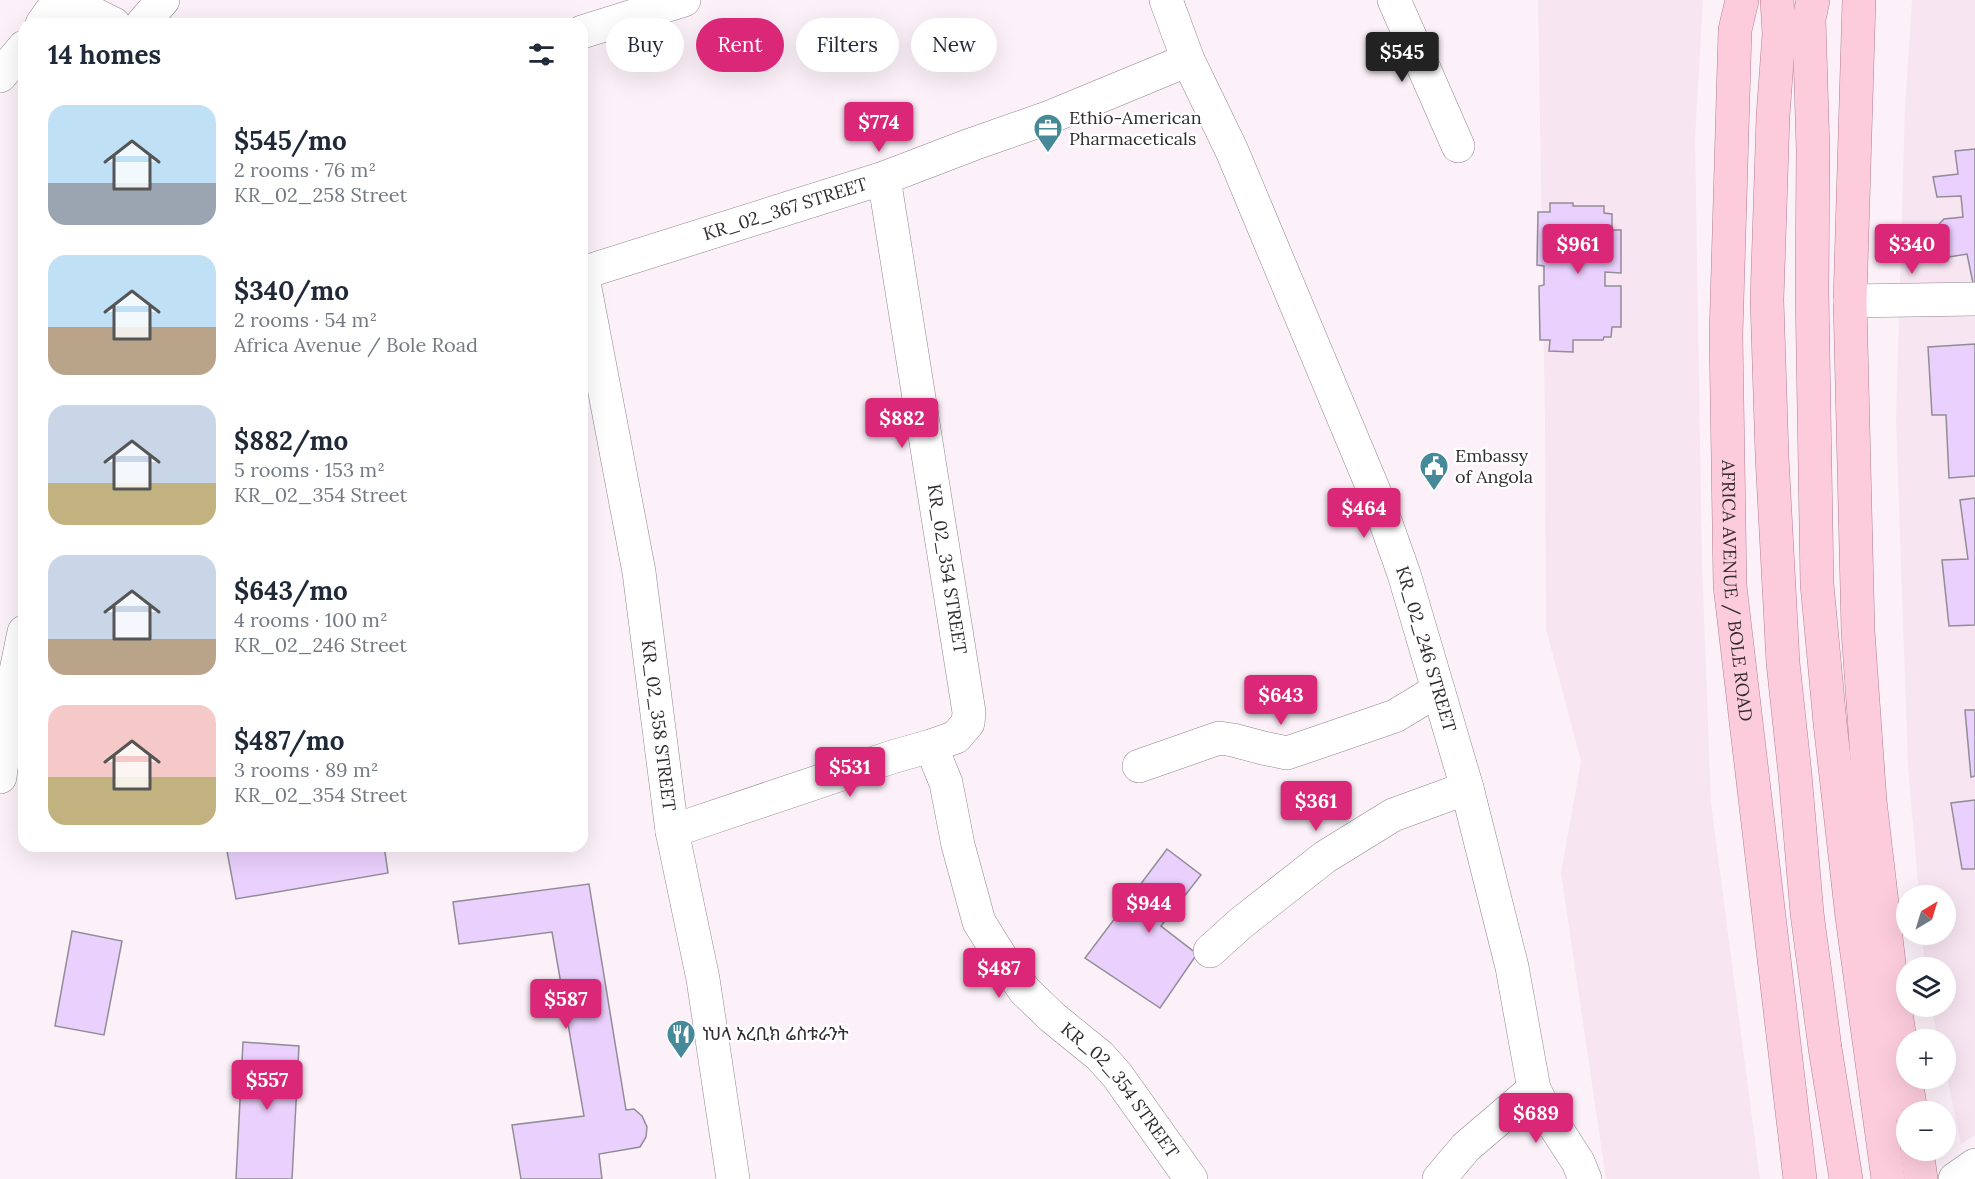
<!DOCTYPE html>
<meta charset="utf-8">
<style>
:root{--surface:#fff;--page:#f6f6f7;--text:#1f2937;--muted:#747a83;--accent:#db2777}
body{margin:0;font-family:Lora,"Noto Sans Ethiopic",serif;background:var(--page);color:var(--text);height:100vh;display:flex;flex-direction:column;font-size:22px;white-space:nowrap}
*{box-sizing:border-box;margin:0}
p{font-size:20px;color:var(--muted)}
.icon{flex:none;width:33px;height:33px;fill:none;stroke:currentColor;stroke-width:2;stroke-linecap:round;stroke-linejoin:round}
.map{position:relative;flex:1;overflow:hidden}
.sheet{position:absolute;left:18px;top:18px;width:570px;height:834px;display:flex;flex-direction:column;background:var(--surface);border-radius:18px;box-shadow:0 6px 24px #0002}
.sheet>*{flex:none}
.hud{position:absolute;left:606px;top:18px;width:570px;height:54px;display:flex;gap:12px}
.needle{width:39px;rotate:38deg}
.buttons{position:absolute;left:1896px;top:885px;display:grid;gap:12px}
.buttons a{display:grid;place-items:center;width:60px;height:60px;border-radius:50%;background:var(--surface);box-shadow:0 6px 24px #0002;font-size:30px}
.price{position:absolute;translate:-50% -51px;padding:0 14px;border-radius:6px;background:var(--accent);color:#fff;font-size:20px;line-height:39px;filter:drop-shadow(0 2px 3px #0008)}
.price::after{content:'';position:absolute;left:50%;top:36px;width:18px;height:14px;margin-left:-9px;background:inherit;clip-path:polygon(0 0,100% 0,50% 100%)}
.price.on{background:#222;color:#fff}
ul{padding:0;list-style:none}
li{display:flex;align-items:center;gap:18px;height:150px;padding:0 30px}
li span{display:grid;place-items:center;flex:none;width:168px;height:120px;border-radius:18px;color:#555}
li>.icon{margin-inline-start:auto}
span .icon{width:72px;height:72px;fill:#fffc;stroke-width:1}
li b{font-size:26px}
h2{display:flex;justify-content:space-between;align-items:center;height:72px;padding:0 30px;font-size:26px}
.chip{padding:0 21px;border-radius:27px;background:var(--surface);box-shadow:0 6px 24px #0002;font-size:21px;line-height:54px}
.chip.on{background:var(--accent);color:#fff}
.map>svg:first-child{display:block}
.built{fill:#f7e5f2}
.building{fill:#ead1fd;stroke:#928c97;stroke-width:1.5}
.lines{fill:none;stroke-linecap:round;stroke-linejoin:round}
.minor-casing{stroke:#90868e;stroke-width:34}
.major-casing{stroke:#b37e91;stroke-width:34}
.minor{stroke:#fff;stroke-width:33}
.major{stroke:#fcccdd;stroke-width:33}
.labels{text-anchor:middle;stroke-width:5;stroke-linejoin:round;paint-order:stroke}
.poi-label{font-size:18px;fill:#302c2f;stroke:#fff;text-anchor:start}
.street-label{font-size:18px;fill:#302c2f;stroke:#fff}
</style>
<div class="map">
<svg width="1975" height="1179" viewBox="0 0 1975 1179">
<rect width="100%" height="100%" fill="#fcf1f9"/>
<path class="built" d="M1538 0H1703L1695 138 1702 564 1711 803 1760 1179H1606L1561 873 1581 761 1546 629 1545 420Z
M1912 0H1975V1135L1961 1144 1946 1072V1040L1938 1039 1931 1007 1946 1006V968L1925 967 1922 935 1946 934V896L1919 895 1908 767 1896 420 1905 107Z"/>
<path class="building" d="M1975 149V283H1973L1967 254 1930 260 1929 235 1944 219 1963 217 1961 196 1937 197 1933 177 1958 174 1955 151Z
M1550 203H1573V206H1604V213L1612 214V230H1621V273L1605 272V286H1621V327H1612L1611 337H1604L1603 340H1573V352L1549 351 1550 340H1540L1539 286 1544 285V266L1537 265 1538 212H1550Z
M1975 344V476L1949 478 1946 415H1932L1928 347Z
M1975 498V625L1949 626 1942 560 1968 559 1960 500Z
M1965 710H1975V776L1971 777Z
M1975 800V869H1962L1951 803Z
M226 846H384L388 873 236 899Z
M1167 849 1201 875 1161 926 1197 954 1160 1008 1085 958Z
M589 884 626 1110 634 1109 642 1116 647 1127 646 1137 640 1147 599 1154 602 1179H521L512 1125 584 1116 552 932 459 944 453 902Z
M72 931 122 941 104 1035 55 1026Z
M243 1042 299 1046 292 1179H236Z"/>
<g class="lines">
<g class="minor-casing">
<g id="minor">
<path d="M66 0 114 24"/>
<path id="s1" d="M1166 0 1188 60 1232 151 1377 498 1404 574 1467 788 1512 967 1534 1089 1545 1111 1578 1162 1585 1179"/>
<path d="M1394 0 1458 146"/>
<path d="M42 24 59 0"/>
<path d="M142 24 163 0"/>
<path d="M582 32 684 0"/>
<path d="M0 76 24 47"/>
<path id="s2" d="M582 272 639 572 672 831 703 979 733 1179"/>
<path id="s3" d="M582 273 884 178 973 144 1050 117 1188 60"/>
<path d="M1850 301 1975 299"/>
<path id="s4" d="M931 746 946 783 958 845 979 922 1002 959 1025 991 1052 1017 1100 1056 1117 1075 1191 1179"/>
<path d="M1139 766 1219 738 1233 740 1263 748 1287 753 1395 716 1438 690"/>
<path d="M0 777 10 700 24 632"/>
<path d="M672 831 892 757 931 746 956 737 968 723 969 712 884 178"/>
<path d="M1210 951 1241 923 1325 857 1393 815 1467 788"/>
<path d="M1439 1179 1466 1147 1534 1089"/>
<path d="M1955 1179 1975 1165"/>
</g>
</g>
<g class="major-casing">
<g id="major">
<path id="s5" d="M1742 0 1735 30 1726 335 1730 586 1800 1179"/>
<path d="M1777 0 1779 34 1773 116 1767 300 1772 456 1783 663 1795 774 1807 913 1825 1048 1846 1179"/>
<path d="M1813 0 1809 19 1813 150 1812 292 1817 584 1830 723 1852 917 1888 1179"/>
<path d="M1859 0 1850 301 1858 631 1870 801 1891 980 1911 1112"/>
<path d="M1917 1150 1921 1179"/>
</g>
</g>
<use href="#minor" class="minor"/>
<use href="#major" class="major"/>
</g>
<defs>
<g id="office-pin" transform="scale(1.5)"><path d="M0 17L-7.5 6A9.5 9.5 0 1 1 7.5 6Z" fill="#468999" stroke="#fff"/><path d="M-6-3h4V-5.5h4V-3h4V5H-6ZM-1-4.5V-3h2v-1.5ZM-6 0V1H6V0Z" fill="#fff"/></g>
<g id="civic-pin" transform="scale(1.5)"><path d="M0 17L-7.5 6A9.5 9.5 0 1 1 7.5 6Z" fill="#468999" stroke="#fff"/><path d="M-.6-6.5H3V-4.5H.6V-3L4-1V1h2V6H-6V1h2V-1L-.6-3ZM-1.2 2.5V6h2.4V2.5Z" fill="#fff"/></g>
<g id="restaurant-pin" transform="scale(1.5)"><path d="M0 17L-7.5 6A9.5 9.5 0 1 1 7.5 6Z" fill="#468999" stroke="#fff"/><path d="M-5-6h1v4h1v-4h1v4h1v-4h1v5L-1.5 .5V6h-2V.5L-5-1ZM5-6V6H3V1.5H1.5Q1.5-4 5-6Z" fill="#fff"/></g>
</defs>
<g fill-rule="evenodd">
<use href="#office-pin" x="1048" y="128"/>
<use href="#civic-pin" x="1434" y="466"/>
<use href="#restaurant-pin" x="681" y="1034"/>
</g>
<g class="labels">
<g class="poi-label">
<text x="1069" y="124">Ethio-American<tspan x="1069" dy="21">Pharmaceticals</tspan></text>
<text x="1455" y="462">Embassy<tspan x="1455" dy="21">of Angola</tspan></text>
<text x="702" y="1040">ነህላ አረቢክ ሬስቱራንት</text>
</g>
<g class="street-label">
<text dy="6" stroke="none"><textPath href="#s3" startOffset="213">KR_02_367 STREET</textPath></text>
<text transform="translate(947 569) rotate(81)" y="6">KR_02_354 STREET</text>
<text dy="6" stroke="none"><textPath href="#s5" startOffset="592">AFRICA AVENUE / BOLE ROAD</textPath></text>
<text dy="6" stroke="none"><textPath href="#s1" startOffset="700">KR_02_246 STREET</textPath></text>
<text dy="6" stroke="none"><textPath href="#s2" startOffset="460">KR_02_358 STREET</textPath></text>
<text dy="6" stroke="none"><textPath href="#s4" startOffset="404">KR_02_354 STREET</textPath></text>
</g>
</g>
</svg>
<div class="buttons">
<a><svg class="needle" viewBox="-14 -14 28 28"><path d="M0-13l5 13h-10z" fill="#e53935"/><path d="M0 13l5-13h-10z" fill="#747a83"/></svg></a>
<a><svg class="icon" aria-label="layers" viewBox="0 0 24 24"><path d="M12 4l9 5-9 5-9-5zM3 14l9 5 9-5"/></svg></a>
<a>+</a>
<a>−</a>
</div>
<b class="price on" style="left:1402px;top:83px">$545</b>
<b class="price" style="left:879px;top:153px">$774</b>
<b class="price" style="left:1578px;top:275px">$961</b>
<b class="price" style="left:1912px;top:275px">$340</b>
<b class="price" style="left:902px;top:449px">$882</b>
<b class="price" style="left:1364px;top:539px">$464</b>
<b class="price" style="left:1281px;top:726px">$643</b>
<b class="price" style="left:850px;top:798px">$531</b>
<b class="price" style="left:1316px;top:832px">$361</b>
<b class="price" style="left:1149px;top:934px">$944</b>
<b class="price" style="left:999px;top:999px">$487</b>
<b class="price" style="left:566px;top:1030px">$587</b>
<b class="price" style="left:267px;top:1111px">$557</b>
<b class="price" style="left:1536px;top:1144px">$689</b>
<div class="hud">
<a class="chip">Buy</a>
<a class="chip on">Rent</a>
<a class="chip">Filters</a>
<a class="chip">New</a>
</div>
<section class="sheet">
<h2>14 homes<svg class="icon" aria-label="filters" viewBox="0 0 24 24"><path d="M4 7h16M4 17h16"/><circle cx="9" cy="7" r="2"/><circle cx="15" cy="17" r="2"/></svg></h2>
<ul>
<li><span style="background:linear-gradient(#bfe0f5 65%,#9aa5b1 0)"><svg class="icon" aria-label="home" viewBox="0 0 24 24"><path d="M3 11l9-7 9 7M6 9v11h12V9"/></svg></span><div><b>$545/mo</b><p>2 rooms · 76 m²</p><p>KR_02_258 Street</p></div></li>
<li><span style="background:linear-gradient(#bfe0f5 60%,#b9a48a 0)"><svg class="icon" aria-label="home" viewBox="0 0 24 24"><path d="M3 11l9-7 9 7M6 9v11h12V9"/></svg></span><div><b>$340/mo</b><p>2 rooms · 54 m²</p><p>Africa Avenue / Bole Road</p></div></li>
<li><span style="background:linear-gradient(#c9d6e8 65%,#c2b280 0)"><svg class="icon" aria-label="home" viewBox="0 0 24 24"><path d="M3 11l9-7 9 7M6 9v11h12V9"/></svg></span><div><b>$882/mo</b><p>5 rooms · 153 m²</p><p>KR_02_354 Street</p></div></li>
<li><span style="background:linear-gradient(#c9d6e8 70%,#b9a48a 0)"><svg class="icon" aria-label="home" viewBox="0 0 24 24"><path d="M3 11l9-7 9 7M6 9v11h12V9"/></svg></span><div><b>$643/mo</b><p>4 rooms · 100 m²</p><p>KR_02_246 Street</p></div></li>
<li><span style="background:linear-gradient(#f6c9c9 60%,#c2b280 0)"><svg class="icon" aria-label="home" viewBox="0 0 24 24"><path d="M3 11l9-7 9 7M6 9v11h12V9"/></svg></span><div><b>$487/mo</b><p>3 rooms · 89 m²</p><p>KR_02_354 Street</p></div></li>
</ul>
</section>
</div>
